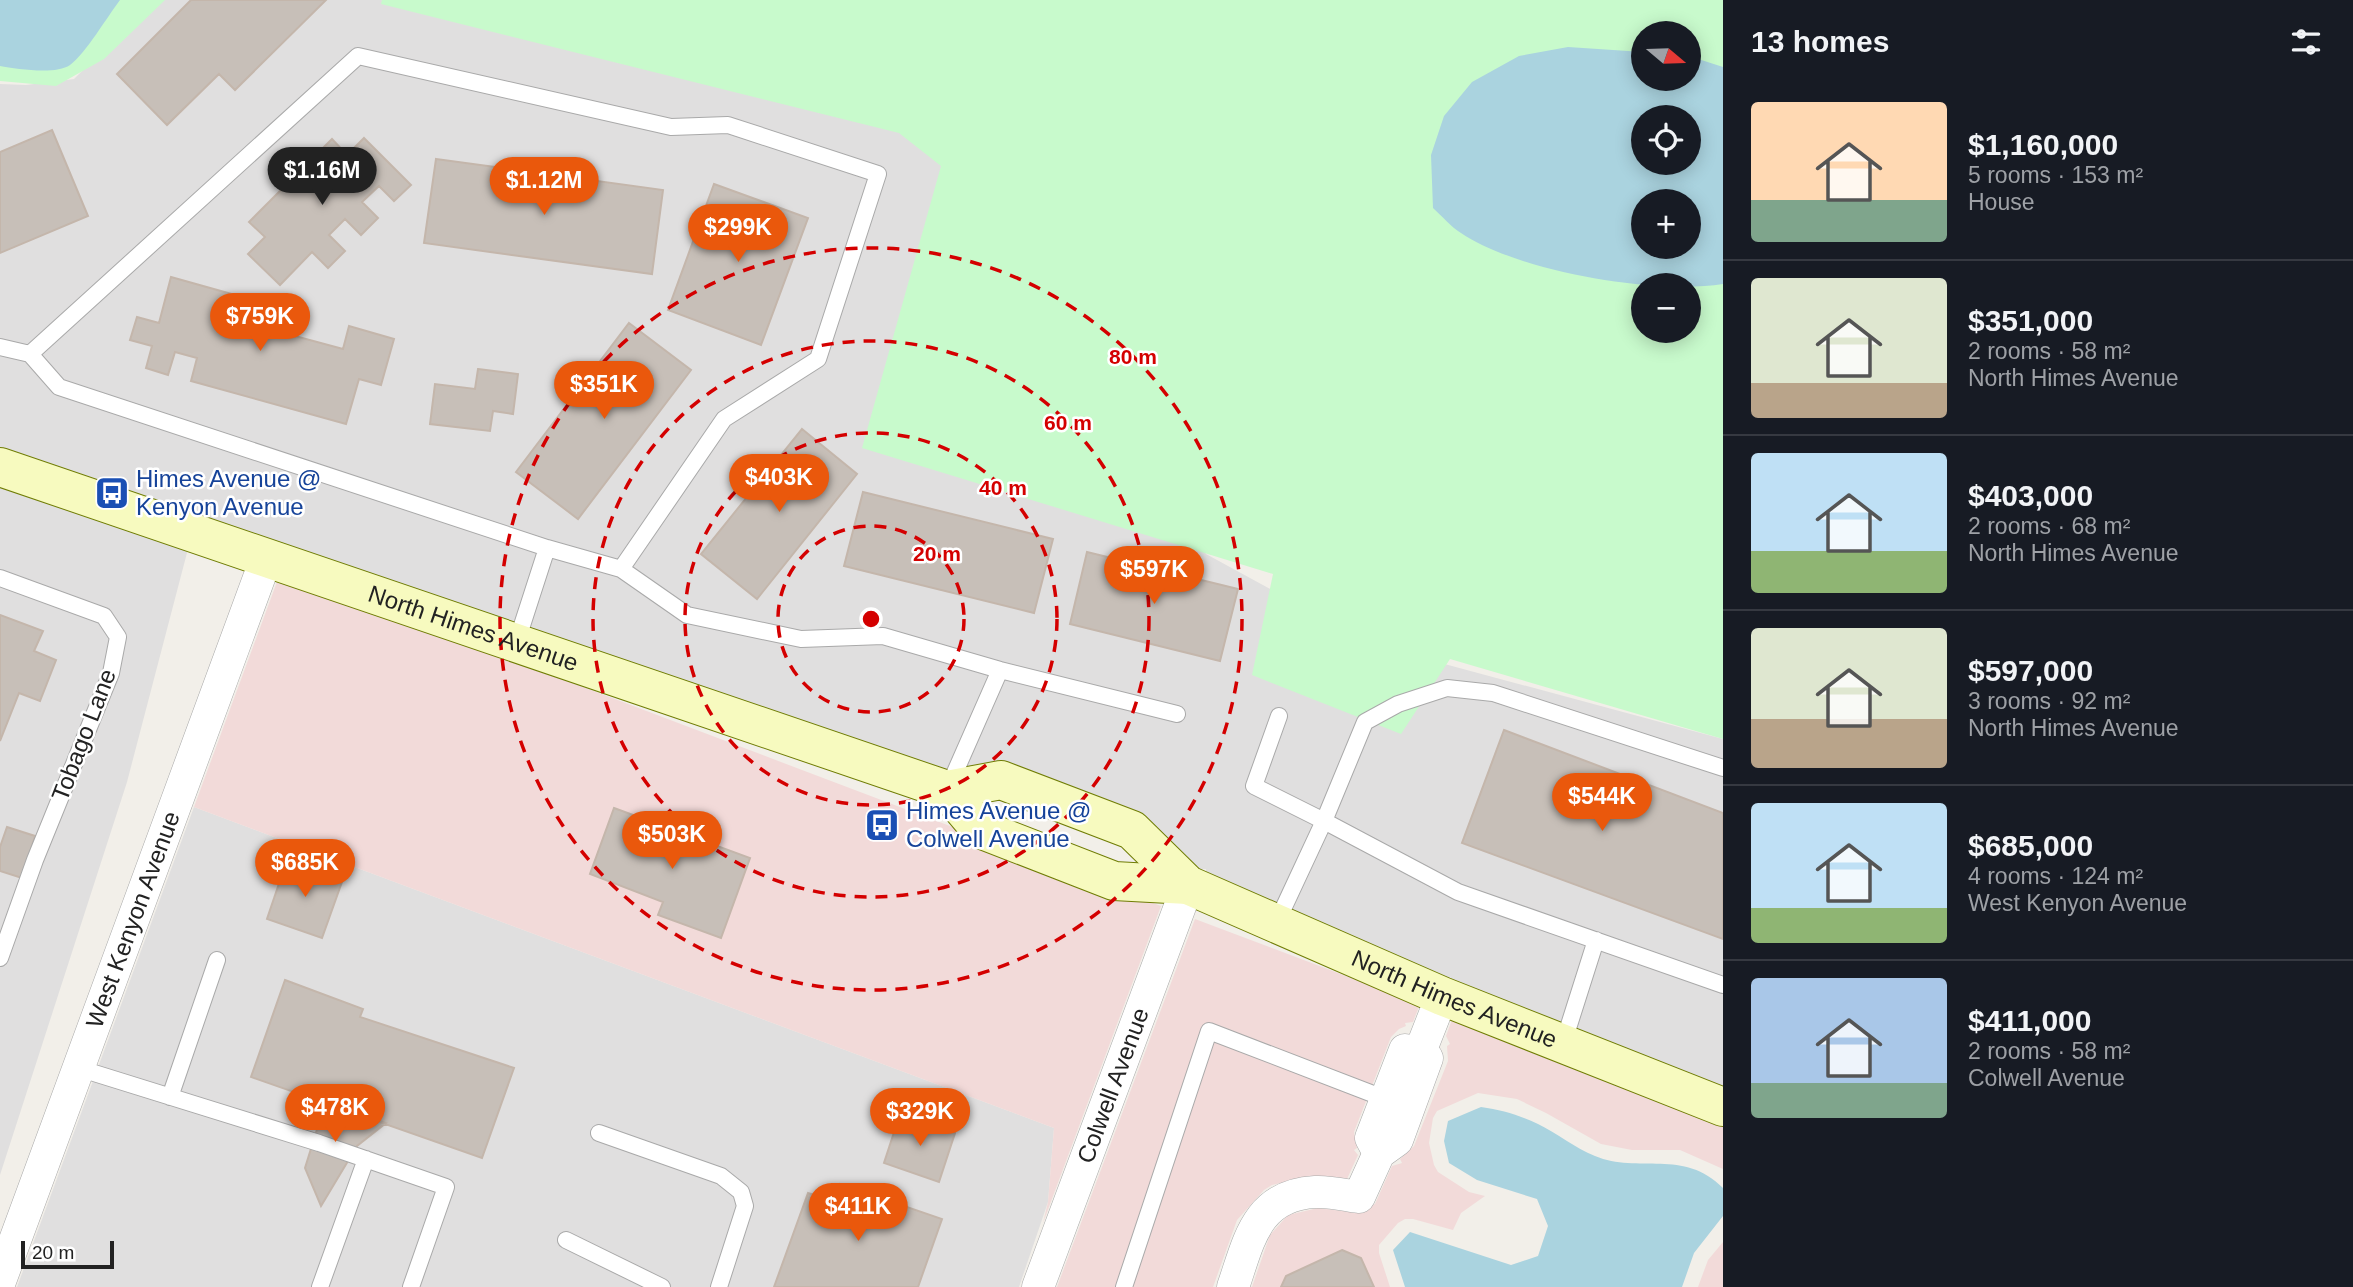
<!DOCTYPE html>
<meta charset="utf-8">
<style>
:root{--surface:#171b24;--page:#242831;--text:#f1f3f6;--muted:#9ea1a6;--line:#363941;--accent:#ea580c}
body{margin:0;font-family:Arial,sans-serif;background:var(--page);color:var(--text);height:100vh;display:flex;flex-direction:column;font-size:26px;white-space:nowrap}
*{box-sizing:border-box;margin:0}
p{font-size:23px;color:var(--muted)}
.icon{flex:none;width:38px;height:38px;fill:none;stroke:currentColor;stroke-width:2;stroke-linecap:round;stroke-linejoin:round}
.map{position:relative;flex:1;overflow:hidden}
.details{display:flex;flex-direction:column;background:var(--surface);width:630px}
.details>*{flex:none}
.needle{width:46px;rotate:109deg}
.fabs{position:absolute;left:1631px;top:21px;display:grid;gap:14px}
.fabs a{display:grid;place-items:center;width:70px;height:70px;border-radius:50%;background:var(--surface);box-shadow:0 4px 18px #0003;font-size:35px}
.scale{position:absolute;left:21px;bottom:18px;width:93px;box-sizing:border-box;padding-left:7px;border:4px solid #222;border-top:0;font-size:19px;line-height:24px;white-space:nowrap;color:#222;-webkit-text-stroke:5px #fff;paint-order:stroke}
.price{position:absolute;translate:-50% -60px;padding:0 16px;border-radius:24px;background:var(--accent);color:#fff;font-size:23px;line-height:46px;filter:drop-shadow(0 2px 4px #0008)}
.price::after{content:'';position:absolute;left:50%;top:42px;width:21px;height:16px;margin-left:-10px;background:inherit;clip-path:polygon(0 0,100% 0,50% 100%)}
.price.current{background:#222;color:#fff}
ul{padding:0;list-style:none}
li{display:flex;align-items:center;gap:21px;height:175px;padding:0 28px}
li+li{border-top:2px solid var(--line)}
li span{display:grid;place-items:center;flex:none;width:196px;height:140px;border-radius:7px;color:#555}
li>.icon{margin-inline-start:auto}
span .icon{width:84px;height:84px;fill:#fffc;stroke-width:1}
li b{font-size:30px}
h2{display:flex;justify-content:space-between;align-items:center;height:84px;padding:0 28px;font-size:30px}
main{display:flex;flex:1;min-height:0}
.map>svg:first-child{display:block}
.residential{fill:#e0dfdf}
.commercial{fill:#f2dad9}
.park{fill:#c8facc;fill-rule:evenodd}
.water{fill:#aad3df;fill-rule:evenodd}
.building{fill:#c7bfb8;stroke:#c4b6ab;stroke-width:2}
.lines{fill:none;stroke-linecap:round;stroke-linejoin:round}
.lane-casing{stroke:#a9a9a9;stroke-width:18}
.street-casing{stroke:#a9a9a9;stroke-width:33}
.secondary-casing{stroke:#707d05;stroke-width:40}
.lane{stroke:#fff;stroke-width:16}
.street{stroke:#fff;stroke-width:32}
.secondary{stroke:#f7fabf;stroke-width:38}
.ring{fill:none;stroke:#d40000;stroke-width:3.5;stroke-dasharray:12 9}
.labels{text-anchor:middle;stroke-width:5;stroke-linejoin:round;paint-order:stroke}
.transit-label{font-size:24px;fill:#164399;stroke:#fff;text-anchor:start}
.street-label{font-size:24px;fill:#222;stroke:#fff}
.centre{fill:#d40000;stroke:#fff;stroke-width:3.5}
.ring-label{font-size:21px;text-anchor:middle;font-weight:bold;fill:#d40000;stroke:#fff;stroke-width:5;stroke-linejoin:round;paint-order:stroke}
</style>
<main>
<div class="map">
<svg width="1723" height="1287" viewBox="0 0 1723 1287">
<rect width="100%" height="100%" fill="#f2efe9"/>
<path class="residential" d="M141 0H542L932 122 1206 554 1294 602 1352 639 1723 739V1090L1569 1030 1206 874V869H1196L953 772 949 768 943 772 0 450V84L26 85 74 79 99 54Z
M0 484 188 549 127 782 0 1175Z
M194 807 1054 1128 1048 1202 1019 1287H17Z"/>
<path class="commercial" d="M278 579 480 648 1161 906 1043 1223 1048 1202 1054 1128 194 807Z
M1195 919 1420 1004 1413 1022 1405 1023 1406 1026 1399 1029 1391 1037 1354 1132 1357 1148 1354 1150 1358 1155 1347 1179 1310 1176 1272 1185 1264 1190 1237 1220 1213 1287H1057Z
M1453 1017 1723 1124V1169L1680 1150H1632L1601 1144 1546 1113 1517 1099 1478 1093 1437 1111 1433 1118 1429 1143 1434 1165 1438 1172 1469 1192 1485 1196 1461 1213 1453 1230 1413 1219H1405L1398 1223 1379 1245V1253L1390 1287H1252L1270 1235 1288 1215 1318 1208 1358 1213 1375 1204 1392 1166 1402 1163 1400 1159 1414 1146 1448 1061 1447 1046 1450 1044 1446 1036Z
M1723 1242V1287H1698L1708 1260Z"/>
<path class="park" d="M0 0H165L104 59 56 86 0 81Z
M382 0H1723V739L1450 659 1401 734 1252 675 1273 574 862 448 941 166 899 133 381 4ZM1643 33H1689V79H1643ZM1643 117H1689V163H1643ZM1643 201H1689V247H1643ZM1643 285H1689V331H1643Z"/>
<path class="water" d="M0 0H120C107 17 86 53 70 65 56 75 17 69 0 66Z
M1568 47 1643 52V79H1689V56L1723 67V284C1656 295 1519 272 1461 233 1451 227 1442 216 1433 208L1431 155 1444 116 1472 82 1519 56ZM1689 117V163H1643V117ZM1643 201H1689V247H1643Z
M1481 1107C1502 1110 1519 1115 1538 1124 1557 1133 1575 1148 1595 1156 1638 1174 1684 1148 1723 1188V1216L1694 1253 1682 1287H1405L1393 1250 1410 1232 1511 1265 1538 1256 1548 1226 1537 1199 1477 1180 1449 1163 1444 1141 1448 1121Z"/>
<path class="building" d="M191 0H326L235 90 219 74 167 125 117 74Z
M52 130 88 216 0 253V152Z
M364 138 411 185 394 201 379 186 362 202 378 218 361 235 345 219 329 235 345 251 328 268 312 252 280 285 248 254 265 237 249 222 332 139 347 155Z
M436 159 663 190 652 274 424 243Z
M714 184 808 218 761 345 668 310Z
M171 277 260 302 254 325 343 349 349 326 394 339 381 385 359 379 346 424 191 381 197 358 175 352 168 375 146 368 152 346 130 340 137 317 159 323Z
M629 323 691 370 578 519 516 472Z
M478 369 518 374 513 414 493 411 490 431 430 424 435 384 475 389Z
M802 429 857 474 757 599 701 554Z
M863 492 1053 539 1034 613 844 566Z
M1087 552 1238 589 1220 661 1070 624Z
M0 615 43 631 34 651 56 660 40 701 19 693 0 741Z
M1504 730 1723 813V939L1462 843Z
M614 808 750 858 721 938 658 915 663 902 590 874Z
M7 827 35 836 22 878 0 871V847Z
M287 860 343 879 322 938 267 919Z
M285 980 363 1009 360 1017 514 1068 482 1158 251 1077Z
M307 1096 386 1123 357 1146 321 1206 305 1168 319 1123Z
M900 1114 955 1133 939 1182 884 1163Z
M840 1184 942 1219 918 1287H774L808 1193 834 1201Z
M1342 1250 1361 1258 1374 1287H1281L1286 1276Z"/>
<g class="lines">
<g class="lane-casing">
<path id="lane" d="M0 347 30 354 59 387 547 548 516 644
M30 354 358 56 671 127 728 125 878 174 818 359 724 419 621 569
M547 548 621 569 687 615 801 639 883 636 1000 670 1177 714
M0 578 104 616 118 637 111 673 35 860 0 958
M1279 716 1254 786 1324 821 1365 722 1398 704 1447 688 1493 693 1723 768
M949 786 1000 670
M1276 924 1324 821 1458 892 1723 985
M1563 1044 1596 940
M78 1068 319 1143 446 1187 411 1287
M170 1097 217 960
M599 1133 721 1176 741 1192 745 1206 719 1287
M566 1240 662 1287
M320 1287 366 1159
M1124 1287 1209 1031 1386 1099"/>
</g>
<g class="street-casing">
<g id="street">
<path d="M1420 1052 1442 996"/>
<path d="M1379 1153 1371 1138 1405 1050 1420 1052"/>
<path id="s1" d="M0 1281 266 559"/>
<path id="s2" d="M1038 1287 1188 885"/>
<path d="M1233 1287C1249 1241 1256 1195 1315 1192 1329 1191 1345 1195 1359 1197L1379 1153 1397 1140 1427 1058 1420 1052"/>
</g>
</g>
<g class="secondary-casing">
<g id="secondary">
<path id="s3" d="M0 467 947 790 1001 780 1132 830 1188 885 1442 996 1723 1107"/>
<path d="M947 790 980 829 1114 881 1188 885"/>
</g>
</g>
<use href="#lane" class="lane"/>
<use href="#street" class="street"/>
<use href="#secondary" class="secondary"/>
</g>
<g class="ring">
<circle cx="871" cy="619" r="93"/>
<circle cx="871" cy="619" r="186"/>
<circle cx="871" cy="619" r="278"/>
<circle cx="871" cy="619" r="371"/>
</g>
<defs>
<g id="bus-square" transform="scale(1.75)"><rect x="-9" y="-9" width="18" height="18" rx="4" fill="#1a4fb4" stroke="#fff"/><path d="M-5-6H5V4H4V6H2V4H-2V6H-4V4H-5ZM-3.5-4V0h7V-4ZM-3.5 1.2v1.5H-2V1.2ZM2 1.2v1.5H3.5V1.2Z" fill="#fff"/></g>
</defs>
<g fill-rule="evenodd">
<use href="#bus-square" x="112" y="493"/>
<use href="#bus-square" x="882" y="825"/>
</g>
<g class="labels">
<g class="transit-label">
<text x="136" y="487">Himes Avenue @<tspan x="136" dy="28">Kenyon Avenue</tspan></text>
<text x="906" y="819">Himes Avenue @<tspan x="906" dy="28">Colwell Avenue</tspan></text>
</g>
<g class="street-label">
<text dy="8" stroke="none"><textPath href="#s3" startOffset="500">North Himes Avenue</textPath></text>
<text transform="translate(84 735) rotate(-69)" y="8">Tobago Lane</text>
<text dy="8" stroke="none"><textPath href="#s1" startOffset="385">West Kenyon Avenue</textPath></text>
<text dy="8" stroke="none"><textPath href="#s3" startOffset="1564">North Himes Avenue</textPath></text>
<text dy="8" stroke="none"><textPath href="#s2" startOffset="215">Colwell Avenue</textPath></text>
</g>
</g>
<circle cx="871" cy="619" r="10" class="centre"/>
<g class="ring-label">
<text x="1133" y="364">80 m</text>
<text x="1068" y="430">60 m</text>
<text x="1003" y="495">40 m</text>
<text x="937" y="561">20 m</text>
</g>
</svg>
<div class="fabs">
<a><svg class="needle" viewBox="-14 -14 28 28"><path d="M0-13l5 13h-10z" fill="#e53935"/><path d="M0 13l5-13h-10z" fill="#9ea1a6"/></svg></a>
<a><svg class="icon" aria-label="locate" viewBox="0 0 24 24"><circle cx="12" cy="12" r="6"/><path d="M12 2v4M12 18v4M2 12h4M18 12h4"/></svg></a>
<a>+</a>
<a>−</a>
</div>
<div class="scale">20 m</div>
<b class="price current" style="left:322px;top:207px">$1.16M</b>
<b class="price" style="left:544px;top:217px">$1.12M</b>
<b class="price" style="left:738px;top:264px">$299K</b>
<b class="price" style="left:260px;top:353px">$759K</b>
<b class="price" style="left:604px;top:421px">$351K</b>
<b class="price" style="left:779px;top:514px">$403K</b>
<b class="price" style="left:1154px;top:606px">$597K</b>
<b class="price" style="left:1602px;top:833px">$544K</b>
<b class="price" style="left:672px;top:871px">$503K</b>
<b class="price" style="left:305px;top:899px">$685K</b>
<b class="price" style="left:335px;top:1144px">$478K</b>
<b class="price" style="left:920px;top:1148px">$329K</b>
<b class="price" style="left:858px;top:1243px">$411K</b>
</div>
<section class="details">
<h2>13 homes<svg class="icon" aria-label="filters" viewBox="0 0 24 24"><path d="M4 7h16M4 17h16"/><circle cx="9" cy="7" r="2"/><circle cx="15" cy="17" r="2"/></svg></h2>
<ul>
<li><span style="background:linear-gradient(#ffd9b3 70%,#7fa58c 0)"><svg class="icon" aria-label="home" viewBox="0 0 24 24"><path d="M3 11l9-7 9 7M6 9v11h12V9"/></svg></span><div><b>$1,160,000</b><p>5 rooms · 153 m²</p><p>House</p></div></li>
<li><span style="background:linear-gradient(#dfe7d0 75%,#b9a48a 0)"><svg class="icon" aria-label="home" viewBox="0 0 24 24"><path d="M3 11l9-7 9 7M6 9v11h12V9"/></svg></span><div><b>$351,000</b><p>2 rooms · 58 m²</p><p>North Himes Avenue</p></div></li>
<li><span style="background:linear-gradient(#bfe0f5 70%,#8fb573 0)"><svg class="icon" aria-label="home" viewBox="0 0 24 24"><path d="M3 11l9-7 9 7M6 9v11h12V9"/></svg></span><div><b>$403,000</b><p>2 rooms · 68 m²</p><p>North Himes Avenue</p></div></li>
<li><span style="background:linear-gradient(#dfe7d0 65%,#b9a48a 0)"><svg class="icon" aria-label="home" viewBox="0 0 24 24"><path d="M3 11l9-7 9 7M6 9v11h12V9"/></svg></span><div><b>$597,000</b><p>3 rooms · 92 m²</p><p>North Himes Avenue</p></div></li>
<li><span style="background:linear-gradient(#bfe0f5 75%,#8fb573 0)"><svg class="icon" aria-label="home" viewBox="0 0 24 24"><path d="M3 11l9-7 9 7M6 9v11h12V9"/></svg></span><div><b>$685,000</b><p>4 rooms · 124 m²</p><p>West Kenyon Avenue</p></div></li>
<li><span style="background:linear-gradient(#a9c7e8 75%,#7fa58c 0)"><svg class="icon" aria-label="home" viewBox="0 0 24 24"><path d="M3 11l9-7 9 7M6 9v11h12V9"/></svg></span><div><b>$411,000</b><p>2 rooms · 58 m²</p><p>Colwell Avenue</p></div></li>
</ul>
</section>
</main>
